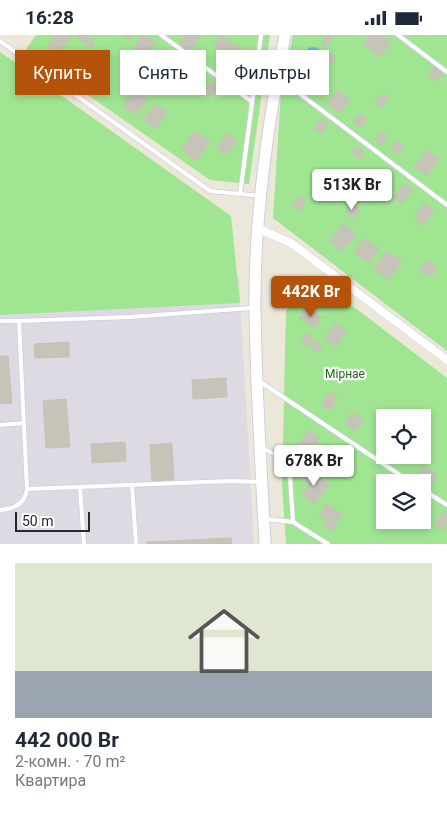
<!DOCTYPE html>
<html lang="ru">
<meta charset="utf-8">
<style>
:root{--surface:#fff;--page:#f2f2f3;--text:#1f2937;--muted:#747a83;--line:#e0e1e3;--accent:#b45309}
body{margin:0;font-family:Roboto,sans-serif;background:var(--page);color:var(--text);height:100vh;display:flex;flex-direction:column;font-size:19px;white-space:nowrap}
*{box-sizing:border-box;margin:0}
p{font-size:16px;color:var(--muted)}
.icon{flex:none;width:28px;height:28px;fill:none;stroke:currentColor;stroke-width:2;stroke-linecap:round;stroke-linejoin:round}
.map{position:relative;height:509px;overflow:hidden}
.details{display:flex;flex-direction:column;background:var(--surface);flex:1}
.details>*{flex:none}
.top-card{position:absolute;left:15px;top:15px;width:418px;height:45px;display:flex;gap:10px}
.tools{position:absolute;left:376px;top:374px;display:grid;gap:10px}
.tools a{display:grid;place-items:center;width:55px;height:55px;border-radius:0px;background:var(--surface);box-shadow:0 2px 8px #0003;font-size:25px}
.scale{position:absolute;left:15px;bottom:12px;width:75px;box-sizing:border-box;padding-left:5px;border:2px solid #282828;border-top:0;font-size:14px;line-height:18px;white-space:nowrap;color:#282828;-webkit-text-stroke:4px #fff;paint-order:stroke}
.price{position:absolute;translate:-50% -42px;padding:0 11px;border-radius:5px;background:#fff;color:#222;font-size:16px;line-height:32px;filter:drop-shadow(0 1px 2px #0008)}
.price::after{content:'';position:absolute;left:50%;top:30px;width:15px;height:11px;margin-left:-8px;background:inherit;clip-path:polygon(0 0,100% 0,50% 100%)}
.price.on{background:var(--accent);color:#fff}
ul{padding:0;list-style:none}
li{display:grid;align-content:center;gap:10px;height:265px;padding:0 15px}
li+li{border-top:1px solid var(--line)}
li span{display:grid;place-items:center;height:155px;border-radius:0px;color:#555}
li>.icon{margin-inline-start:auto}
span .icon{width:90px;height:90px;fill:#fffc;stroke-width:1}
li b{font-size:21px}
.pill{padding:0 18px;border-radius:0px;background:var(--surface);box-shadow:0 2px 8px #0003;font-size:18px;line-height:45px}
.pill.on{background:var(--accent);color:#fff}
.status{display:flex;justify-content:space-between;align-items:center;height:35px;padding:0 25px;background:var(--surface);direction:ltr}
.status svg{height:14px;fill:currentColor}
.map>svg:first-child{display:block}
.industrial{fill:#dedae3}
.green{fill:#a0e592;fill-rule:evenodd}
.water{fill:#66b5f3}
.building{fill:#c6c3b9;stroke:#c6c3b3}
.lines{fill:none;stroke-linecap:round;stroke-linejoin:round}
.lane-casing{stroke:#cecee2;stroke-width:5.5}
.street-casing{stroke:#cecee2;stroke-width:9}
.secondary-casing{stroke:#cecee2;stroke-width:13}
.lane{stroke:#fff;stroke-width:4}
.street{stroke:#fff;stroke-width:8}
.secondary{stroke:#fff;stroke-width:11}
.labels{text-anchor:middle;stroke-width:4.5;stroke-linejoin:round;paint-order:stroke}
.park-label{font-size:12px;fill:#196716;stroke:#fff}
</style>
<div class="status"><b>16:28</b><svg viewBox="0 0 49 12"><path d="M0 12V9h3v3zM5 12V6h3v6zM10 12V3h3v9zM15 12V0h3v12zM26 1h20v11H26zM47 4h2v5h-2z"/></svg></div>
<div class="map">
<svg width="447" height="509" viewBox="0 0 447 509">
<rect width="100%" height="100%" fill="#ebe7d9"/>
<path class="industrial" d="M239 243 254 509H0V261Z"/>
<path class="green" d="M36 0H270L249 149 210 145 25 16Z
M293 0H447V316L273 183 281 57Z
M0 17 231 181 240 268 0 280Z
M312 240 447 343V509H286L282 450 286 276ZM385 382H422V420H385ZM385 448H422V485H385Z"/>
<path class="water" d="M314 12 321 15 316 32 311 36 303 32 308 13Z"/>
<path class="building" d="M56 0 71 2 58 19 48 11Z
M80 0H86L95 7 91 13 78 3Z
M123 0H133L129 5Z
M143 0 156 7 145 22 133 13Z
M185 0H201L190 16 179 9Z
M221 0 234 9 227 19 214 10Z
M327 0 333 1 325 12 321 9Z
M370 0H381L390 7 379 22 363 10Z
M236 9 246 16 239 26 230 19Z
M237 10 246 16 239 27 230 21Z
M71 14 85 24 74 37 61 27Z
M328 17 336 23 331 30 323 24Z
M191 31 198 37 190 47 183 41Z
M434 32 443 39 437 46 428 40Z
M238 33 252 42 245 53 231 44Z
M239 35 252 44 244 54 231 45Z
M211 47 218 52 209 63 202 58Z
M135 55 148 65 136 80 123 71Z
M337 55 350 65 340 78 327 69Z
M383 58 389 62 381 73 375 68Z
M155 69 167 78 155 94 143 85Z
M360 78 367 84 361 93 353 87Z
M321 84 328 89 321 98 314 93Z
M195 96 210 107 196 126 181 114Z
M381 97 388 102 382 110 375 104Z
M227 98 237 106 226 120 216 112Z
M396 106 404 112 399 119 391 114Z
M357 111 365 118 360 124 352 117Z
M427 115 439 124 426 141 414 132Z
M404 149 412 155 402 169 393 162Z
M299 161 306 167 299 176 292 170Z
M352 168 360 175 353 184 345 177Z
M424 168 434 176 423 190 414 182Z
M343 189 356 199 342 216 330 207Z
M364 203 379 214 369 228 354 217Z
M387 216 402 227 388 245 374 233Z
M427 224 437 232 429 242 419 235Z
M307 272 322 282 315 293 299 283Z
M335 288 347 295 336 312 325 304Z
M306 298 314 304 309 312 301 306Z
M316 306 323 311 318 318 312 314Z
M69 307V322L35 323 34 309Z
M0 321H8L12 368 0 369Z
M226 343 227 362 193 364 192 345Z
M329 357 338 363 330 375 321 370Z
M66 364 70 412 46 413 43 366Z
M352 378 363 384 355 396 345 389Z
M308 395 320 403 310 419 298 411Z
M125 407 126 426 92 428 91 409Z
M172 408 174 445 152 446 150 410Z
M424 431 437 439 431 449 418 440Z
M310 436 329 449 315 469 302 460 309 449 303 445Z
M326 469 342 479 332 496 323 491 327 485 319 480Z
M443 477 447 480 445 496 435 489Z
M231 503 232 509H147V507Z"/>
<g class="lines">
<g class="lane-casing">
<path id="lane" d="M161 0 251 66
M398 0 447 37
M0 6 210 156 260 161
M279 43 447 170
M240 159 261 0
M252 273 130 282 19 286 27 454 230 446 260 447
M0 286H19
M259 346 412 448
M0 390 24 388
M262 413 289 426 293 487
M132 451 136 509
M80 453 84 509
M422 454 447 470
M0 475C14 474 25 469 27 454
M266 484 293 487 328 509"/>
</g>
<g class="street-casing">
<path id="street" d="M259 194 291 208 447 325"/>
</g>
<g class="secondary-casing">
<path id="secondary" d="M265 509C261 431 256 353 255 274 254 183 268 89 285 0"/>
</g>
<use href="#lane" class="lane"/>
<use href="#street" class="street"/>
<use href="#secondary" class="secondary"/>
</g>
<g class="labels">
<g class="park-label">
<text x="345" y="343">Мірнае</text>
</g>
</g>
</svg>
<div class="tools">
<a><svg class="icon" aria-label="locate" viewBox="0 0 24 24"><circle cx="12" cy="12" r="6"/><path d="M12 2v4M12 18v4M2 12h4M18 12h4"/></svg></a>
<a><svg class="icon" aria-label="layers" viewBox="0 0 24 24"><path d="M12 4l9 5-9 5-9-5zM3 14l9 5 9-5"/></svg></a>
</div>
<div class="scale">50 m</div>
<b class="price" style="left:352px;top:176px">513K Br</b>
<b class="price on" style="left:311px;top:283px">442K Br</b>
<b class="price" style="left:314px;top:452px">678K Br</b>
<div class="top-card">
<a class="pill on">Купить</a>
<a class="pill">Снять</a>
<a class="pill">Фильтры</a>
</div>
</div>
<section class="details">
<ul>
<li><span style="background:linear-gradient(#dfe7d0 70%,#9aa5b1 0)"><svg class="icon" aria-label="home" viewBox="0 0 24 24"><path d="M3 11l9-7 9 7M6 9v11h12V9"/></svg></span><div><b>442 000 Br</b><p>2-комн. · 70 m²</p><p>Квартира</p></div></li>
</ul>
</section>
